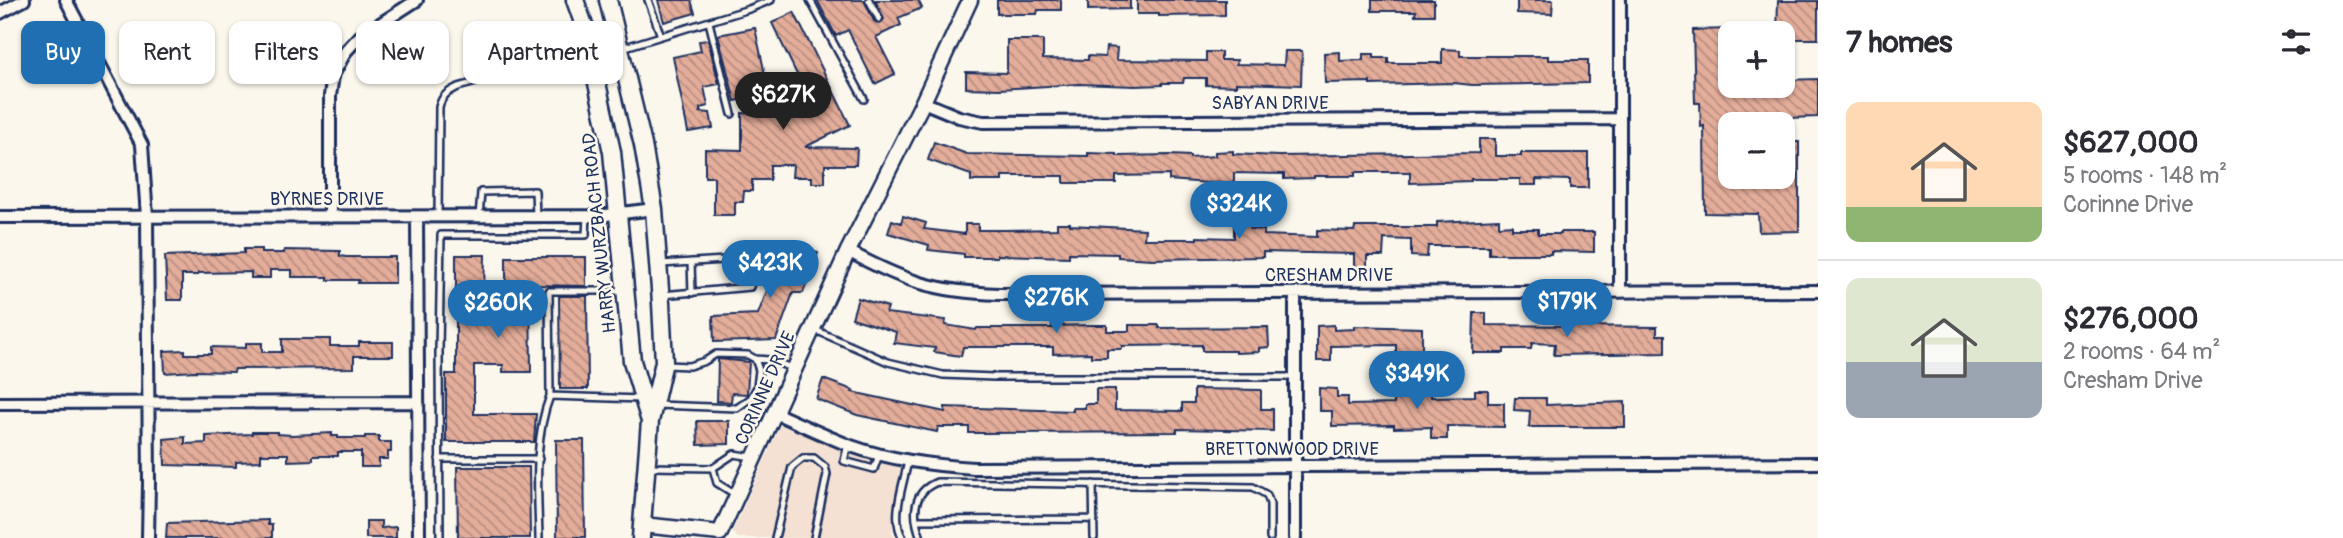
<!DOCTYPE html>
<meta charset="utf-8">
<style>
:root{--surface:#fff;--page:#f7f7f7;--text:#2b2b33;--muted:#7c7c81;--line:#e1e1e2;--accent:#1f6fb2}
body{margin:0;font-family:Pangolin,sans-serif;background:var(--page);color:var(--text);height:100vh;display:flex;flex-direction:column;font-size:26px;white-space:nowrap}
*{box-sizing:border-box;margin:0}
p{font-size:23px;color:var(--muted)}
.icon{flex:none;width:38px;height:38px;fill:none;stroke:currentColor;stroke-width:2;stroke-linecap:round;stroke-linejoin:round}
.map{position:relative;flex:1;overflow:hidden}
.sheet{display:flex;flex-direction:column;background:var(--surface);width:525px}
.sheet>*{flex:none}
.banner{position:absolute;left:21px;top:21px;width:665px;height:63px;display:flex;gap:14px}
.controls{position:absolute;left:1718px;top:21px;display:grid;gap:14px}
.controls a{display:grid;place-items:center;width:77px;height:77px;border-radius:14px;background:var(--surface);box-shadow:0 2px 5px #0004;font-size:35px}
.price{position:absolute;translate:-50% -60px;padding:0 16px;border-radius:24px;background:var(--accent);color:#fff;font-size:23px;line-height:46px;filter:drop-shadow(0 2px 4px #0008)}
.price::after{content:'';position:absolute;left:50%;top:42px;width:21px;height:16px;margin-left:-10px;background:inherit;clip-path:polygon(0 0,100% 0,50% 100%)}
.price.current{background:#222;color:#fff}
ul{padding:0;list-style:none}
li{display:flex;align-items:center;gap:21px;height:175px;padding:0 28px}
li+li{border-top:2px solid var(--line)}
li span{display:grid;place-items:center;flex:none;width:196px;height:140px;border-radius:14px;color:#555}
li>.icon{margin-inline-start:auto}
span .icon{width:84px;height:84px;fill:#fffc;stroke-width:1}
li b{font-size:30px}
h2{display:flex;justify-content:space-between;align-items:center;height:84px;padding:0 28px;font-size:30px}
.tag{padding:0 24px;border-radius:14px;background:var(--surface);box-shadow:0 2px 5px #0004;font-size:24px;line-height:63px}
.tag.current{background:var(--accent);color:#fff}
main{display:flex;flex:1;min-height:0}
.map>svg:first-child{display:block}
.built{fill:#f4e1d3}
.building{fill:url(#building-back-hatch);stroke:#1b2f5e;stroke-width:2}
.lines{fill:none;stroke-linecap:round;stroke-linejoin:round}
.service-casing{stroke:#1b2f5e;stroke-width:10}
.minor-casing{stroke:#1b2f5e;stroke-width:16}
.tertiary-casing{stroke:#1b2f5e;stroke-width:19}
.secondary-casing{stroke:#1b2f5e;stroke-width:21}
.service{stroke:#fbf7ec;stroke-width:5}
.minor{stroke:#fbf7ec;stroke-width:10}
.tertiary{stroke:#fbf7ec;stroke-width:14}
.secondary{stroke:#fbf7ec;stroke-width:16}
.labels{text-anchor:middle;stroke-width:5;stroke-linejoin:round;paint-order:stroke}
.street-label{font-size:18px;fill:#1b2f5e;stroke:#fbf7ec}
</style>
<main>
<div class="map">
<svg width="1818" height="538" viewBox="0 0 1818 538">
<defs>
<pattern id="building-back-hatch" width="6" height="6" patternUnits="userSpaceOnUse" patternTransform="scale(1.75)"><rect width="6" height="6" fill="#e4ad9a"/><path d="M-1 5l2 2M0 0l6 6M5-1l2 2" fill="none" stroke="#b88d81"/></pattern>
</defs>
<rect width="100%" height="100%" fill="#fbf7ec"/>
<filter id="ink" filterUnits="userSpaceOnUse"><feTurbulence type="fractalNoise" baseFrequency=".0143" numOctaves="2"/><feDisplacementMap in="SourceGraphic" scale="14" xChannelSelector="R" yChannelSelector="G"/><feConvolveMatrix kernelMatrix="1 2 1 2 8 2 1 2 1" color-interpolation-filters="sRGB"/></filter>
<g filter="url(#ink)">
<path class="built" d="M782 422 859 454 902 466 892 532 896 538H738L732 532Z"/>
<path class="building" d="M658 0H691L695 13 664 22Z
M817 0H864L874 21 879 24 884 19 875 0H918L922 8 898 18 901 25 876 37 895 74 875 84 848 30 836 36Z
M997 0H1061V10H1038L1037 14H997Z
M1088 0H1130V9L1088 10Z
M1137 0H1225V15L1159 16V14H1137Z
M1372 0H1434V15H1415L1416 11H1372Z
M1517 0H1553L1552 14 1517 13Z
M1778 1H1818V39H1783V33H1777Z
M794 12 850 125 805 147 857 148 856 165H825V183H812V177H792L793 165H770V180H752V191H744L743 202H735V215H714V177H705V149L742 150V113L816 114 772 23Z
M755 28 769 93 735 101 718 35Z
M1731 29V86H1783V80L1818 79V117L1787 118 1788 124H1731V177H1783V142H1799V231L1759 232 1758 214 1705 213 1704 126 1701 127 1700 103H1695L1693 30Z
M708 40 719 84 704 87 708 106 700 108V112L710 113 713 128 688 132 673 57 701 51 699 41Z
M1007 40H1043V59L1088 60V56L1105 57 1106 47 1117 48 1116 60 1206 61V52H1221V60H1237L1236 64 1284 65 1285 51H1302L1301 85 1236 83V86L1206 85V78H1184L1183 83H1162V85L1135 86 1079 84 1000 89 966 88V72L1007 73Z
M1442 49 1460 50V56H1548V60H1588V83L1472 85 1454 83 1370 85V82L1325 83 1324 53 1340 52V61L1363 60V54H1374V58H1388V63H1442Z
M1479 139H1495V156H1521V153H1588V188H1570V180L1536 179V185H1520V179H1471V181L1410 183V172H1355V176H1314V178L1284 179V174L1234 173V182L1208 183 1169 180V175L1116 176V183H1064V176H1002V181H971V175L928 160 934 142 967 154 1088 156V153L1117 154V156L1170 155 1190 156V158L1215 156V152L1233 151V154L1279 156 1479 153Z
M903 216 926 223 924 229 965 234V224H978V230H1006L1057 229V223H1070V225L1145 229 1144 239H1197V237L1234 238V223H1250V229L1264 230V235L1317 237V230L1354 231 1355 227H1437V222L1499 219V226L1512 225V229H1538V234H1560V232H1594V252L1551 251V254H1489V246H1428L1427 257 1411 256V240L1384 239 1383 256H1367V268H1354V254L1263 252V257L1152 259 1118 257V254L1069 253V257L997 255V257H964V254L928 250 929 245 888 233 892 220 901 223Z
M786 241 818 253 803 293H793L776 340 714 342 713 316 758 314Z
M244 249H261V253H284V250L340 251V256L346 257H395V283H358L359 280H328V277H292V270H270V278H251V272L198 273V275H182V300H167L165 256 244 253Z
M456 255H485L484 293H506V257H586V286L530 285 531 372H503V365H474V414H536L534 442H446V374H456Z
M559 296H587L588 389H560Z
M858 298 888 307 886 313 946 320 945 325 976 330 977 328H1053L1052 326 1091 325H1107V331H1129V325H1159V328L1268 327 1269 347 1259 348V352L1236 353V351H1202V345L1122 346V349H1107V357H1091V353L1053 354V347H963L961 356 934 352 935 348 894 343 896 332 852 318Z
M1474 313H1486V325L1657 327V335H1665V353L1554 355 1555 344 1532 343 1531 349H1504V353H1473Z
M1334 325V330L1354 329V326L1422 328V354H1396V345L1331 346V361H1317V326Z
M282 339H330V346H359V342H393V356H354V368L235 369 234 372 195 371 165 373 164 351 185 350V354H211V347L246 348V343H262V352H282Z
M718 359 749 362 747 394 732 393 731 402 717 401Z
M823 379 853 390 852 392 945 412V407L1073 411V408H1085V404H1096V389H1115V410L1182 411V403H1194V389L1261 390V409H1273V431L1177 429V432L984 433H969V427H938L937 432 857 415 816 399Z
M1416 381H1431V397L1475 396V390H1488V403H1504V427L1447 426V439H1431V427L1394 428V425L1332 426V411H1319V388L1337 389V397H1348V405L1394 404V396H1416Z
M1515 398H1546V405L1625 402V427H1529L1530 411 1514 410Z
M697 421H729V444L698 445Z
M252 432H277V434L292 435 332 433V436H338V438H365V436H379V442H391V452H388V459H379V467H361V452H338V456H313V460L288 461V454H261V461L236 462V467L165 465 164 439 185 437V444L206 443V436L252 434Z
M556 440H584L585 537H557Z
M457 467H529L530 538H458Z
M268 520V525H272V538H166L167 523Z
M366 521H381V528L396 527V538H366Z"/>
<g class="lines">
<g class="service-casing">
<path id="service" d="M648 0 661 36
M810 0 864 99
M869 0 879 19
M709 22 732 114
M622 48 749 9 771 0
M438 217 439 107C442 95 448 92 458 87L587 52
M479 217 481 192 535 191 536 216
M691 262 692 293
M661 264 757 258 750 287 662 295
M622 291H549L550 396 641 399
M813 329 888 362 943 375 994 377H1295
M755 359 770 360 792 368
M657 405 737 408 751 398 757 387 759 370 755 359 748 355 716 354 705 361 689 366 666 365
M848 444 844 461 874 469 879 455
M439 459H539
M650 467 713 468
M1093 484 1094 538
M736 495 717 483 713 468 734 454 752 457
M916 520 1094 519
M440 538 439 352 441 235H586L587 216
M539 538C538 491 533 440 550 396
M775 538 792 467 803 458H814L825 467 827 474 814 538
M903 538C890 518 904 483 908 461
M921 538C912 515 912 492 937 482L1253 487 1267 495 1270 504V538"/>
</g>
<g class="minor-casing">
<path id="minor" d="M66 0 142 145 147 217 149 483 148 538
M1620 0V292
M0 13 24 0
M923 102 959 117 983 122 1620 119
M0 217 598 216 654 209
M330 217V96L333 75 346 51 358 38 417 0
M417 217 419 538
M848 251C903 281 936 292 999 294L1818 291
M1295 293V538
M0 403 418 402
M775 413C800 424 825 436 851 446 890 460 932 465 974 468L1818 463"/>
</g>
<g class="tertiary-casing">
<path id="tertiary" d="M642 525 720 533 848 251 923 102 970 0"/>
</g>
<g class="secondary-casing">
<path id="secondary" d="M575 0 585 28 612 152 632 361 649 418
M608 0 643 145 654 209 661 303 664 362 650 421 641 538"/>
</g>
<use href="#service" class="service"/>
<use href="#minor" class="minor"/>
<use href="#tertiary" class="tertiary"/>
<use href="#secondary" class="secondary"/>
</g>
</g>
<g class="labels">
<g class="street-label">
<text x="1270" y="109">SABYAN DRIVE</text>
<text x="327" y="205">BYRNES DRIVE</text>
<text transform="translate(599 233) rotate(-96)" y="6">HARRY WURZBACH ROAD</text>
<text x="1329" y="281">CRESHAM DRIVE</text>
<text transform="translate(765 388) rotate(-66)" y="6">CORINNE DRIVE</text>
<text x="1292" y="455">BRETTONWOOD DRIVE</text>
</g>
</g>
</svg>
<div class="controls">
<a>+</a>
<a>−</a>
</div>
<b class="price current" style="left:783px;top:132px">$627K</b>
<b class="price" style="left:1239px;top:241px">$324K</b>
<b class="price" style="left:770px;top:300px">$423K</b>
<b class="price" style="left:1056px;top:335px">$276K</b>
<b class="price" style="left:1567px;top:339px">$179K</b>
<b class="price" style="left:498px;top:340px">$260K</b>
<b class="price" style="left:1417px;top:411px">$349K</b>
<div class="banner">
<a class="tag current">Buy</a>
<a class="tag">Rent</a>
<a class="tag">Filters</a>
<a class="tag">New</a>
<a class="tag">Apartment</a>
</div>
</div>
<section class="sheet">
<h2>7 homes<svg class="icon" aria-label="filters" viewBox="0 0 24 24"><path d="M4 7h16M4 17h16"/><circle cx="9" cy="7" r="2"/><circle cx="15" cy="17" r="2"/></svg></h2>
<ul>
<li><span style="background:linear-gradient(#ffd9b3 75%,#8fb573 0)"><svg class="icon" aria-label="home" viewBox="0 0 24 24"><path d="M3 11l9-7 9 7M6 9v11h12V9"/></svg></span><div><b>$627,000</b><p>5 rooms · 148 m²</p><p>Corinne Drive</p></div></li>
<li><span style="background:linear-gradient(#dfe7d0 60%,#9aa5b1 0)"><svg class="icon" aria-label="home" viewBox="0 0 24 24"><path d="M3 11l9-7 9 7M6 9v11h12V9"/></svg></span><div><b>$276,000</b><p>2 rooms · 64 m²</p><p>Cresham Drive</p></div></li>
</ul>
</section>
</main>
